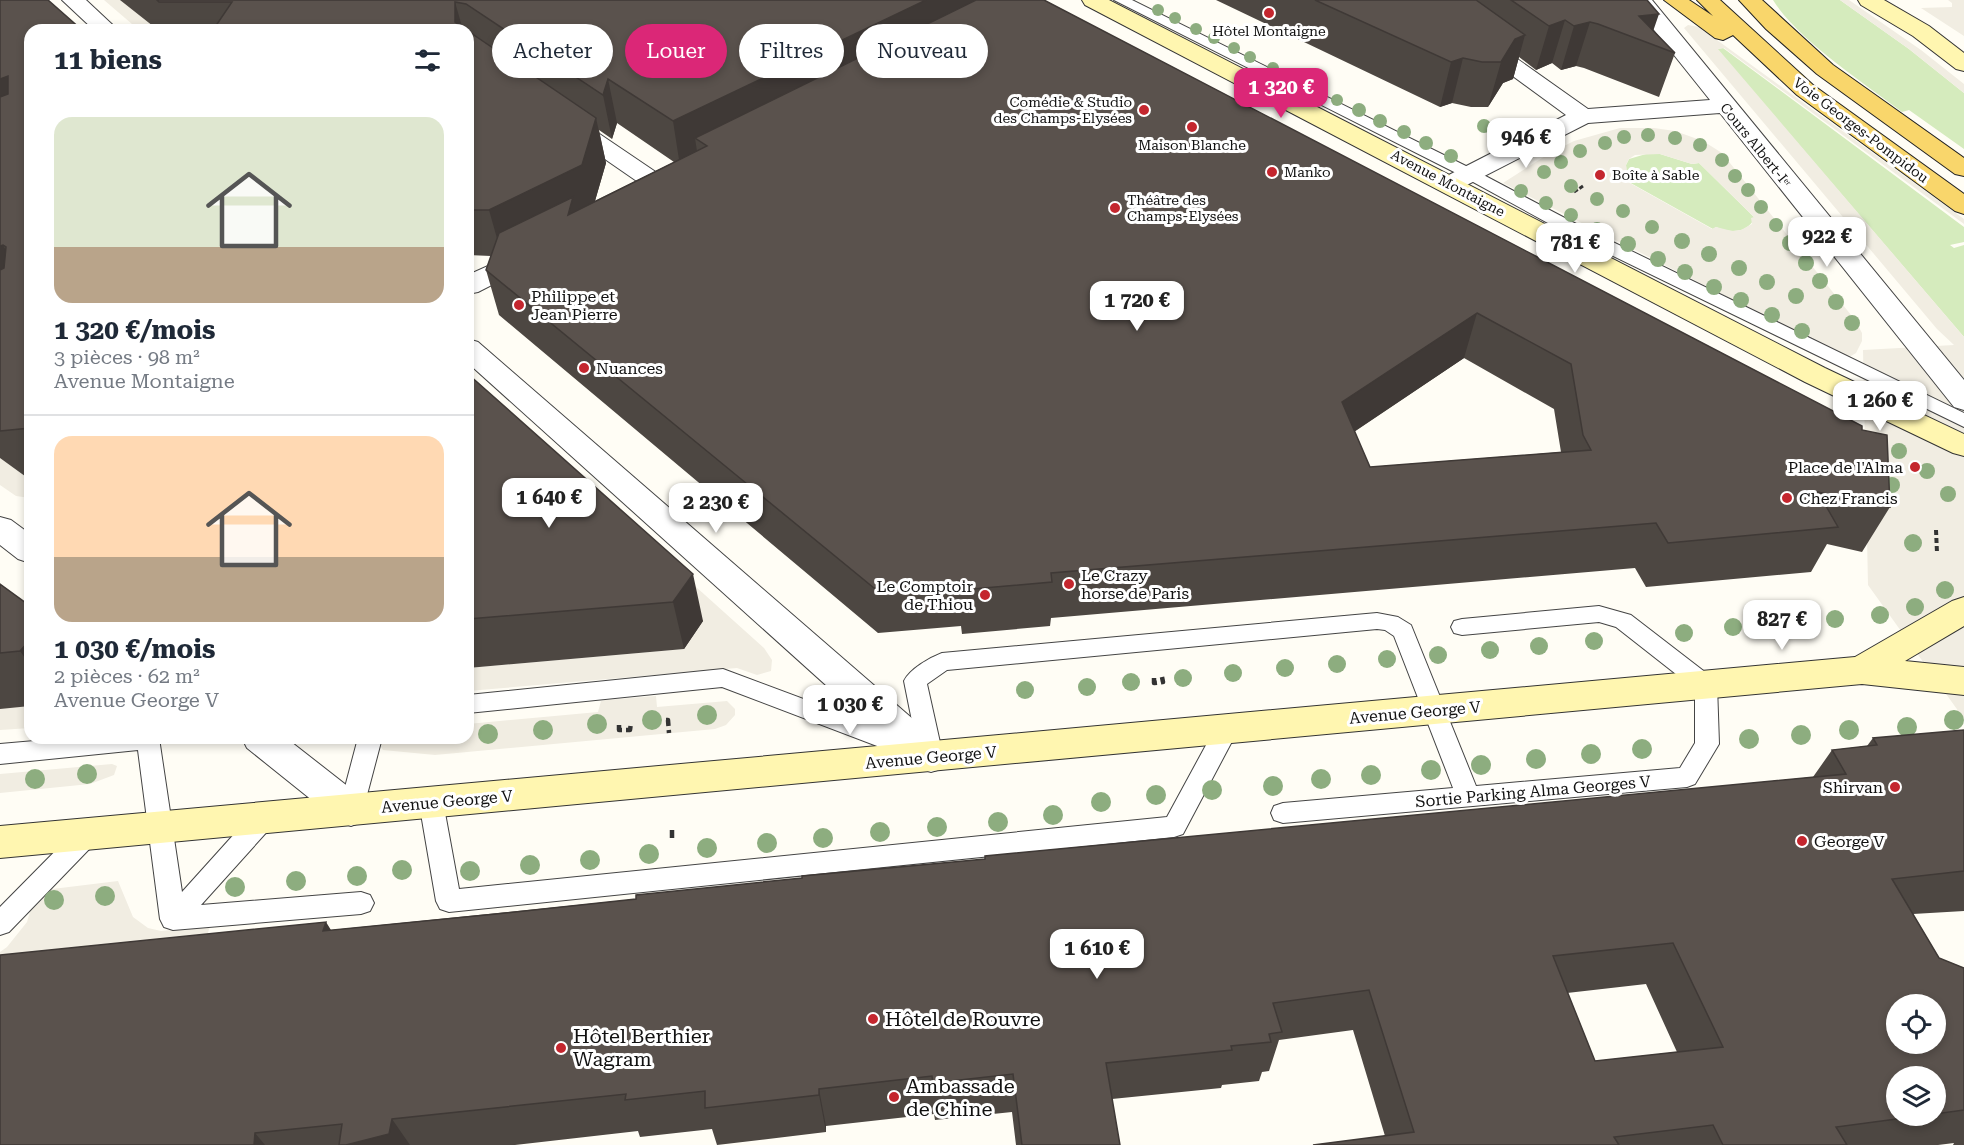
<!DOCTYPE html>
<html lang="fr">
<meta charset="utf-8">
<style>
:root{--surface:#fff;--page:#f6f6f7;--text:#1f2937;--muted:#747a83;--line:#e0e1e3;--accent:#db2777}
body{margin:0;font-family:"Roboto Serif",serif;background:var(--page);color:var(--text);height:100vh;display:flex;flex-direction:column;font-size:22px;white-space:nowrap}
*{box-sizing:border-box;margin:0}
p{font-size:20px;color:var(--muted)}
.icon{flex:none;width:33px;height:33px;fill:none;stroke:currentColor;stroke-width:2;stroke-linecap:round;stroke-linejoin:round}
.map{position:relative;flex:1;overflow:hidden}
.panel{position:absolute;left:24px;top:24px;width:450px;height:720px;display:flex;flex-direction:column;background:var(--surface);border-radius:18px;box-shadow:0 3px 9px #0003}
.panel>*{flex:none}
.banner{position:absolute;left:492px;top:24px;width:570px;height:54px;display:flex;gap:12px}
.controls{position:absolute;left:1886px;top:994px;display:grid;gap:12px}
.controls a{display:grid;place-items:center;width:60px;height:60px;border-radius:50%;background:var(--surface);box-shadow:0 3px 9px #0003;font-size:30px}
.price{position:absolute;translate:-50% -51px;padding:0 14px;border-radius:12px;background:#fff;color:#222;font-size:20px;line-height:39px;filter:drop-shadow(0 2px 3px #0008)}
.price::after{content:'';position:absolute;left:50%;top:36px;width:18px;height:14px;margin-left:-9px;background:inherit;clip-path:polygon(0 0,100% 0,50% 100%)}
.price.selected{background:var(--accent);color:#fff}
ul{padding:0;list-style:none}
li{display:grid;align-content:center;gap:12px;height:318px;padding:0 30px}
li+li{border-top:2px solid var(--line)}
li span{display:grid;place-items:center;height:186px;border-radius:18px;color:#555}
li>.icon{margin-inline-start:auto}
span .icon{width:108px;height:108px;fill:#fffc;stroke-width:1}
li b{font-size:26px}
h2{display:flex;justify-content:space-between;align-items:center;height:72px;padding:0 30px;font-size:26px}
.pill{padding:0 21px;border-radius:27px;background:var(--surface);box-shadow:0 3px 9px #0003;font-size:21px;line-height:54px}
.pill.selected{background:var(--accent);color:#fff}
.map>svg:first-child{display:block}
.green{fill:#d5ebbd}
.plaza{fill:#f1ede2;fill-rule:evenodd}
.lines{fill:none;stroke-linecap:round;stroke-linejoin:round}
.lane-casing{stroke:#444;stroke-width:2}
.street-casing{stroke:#444;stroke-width:2}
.secondary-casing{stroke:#333;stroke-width:2}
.primary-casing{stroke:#222;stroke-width:2}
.path-far2{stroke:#333;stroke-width:3;stroke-dasharray:4.5 2;stroke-linecap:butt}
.path-far1{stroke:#333;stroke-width:4;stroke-dasharray:5 3;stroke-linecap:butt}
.path{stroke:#333;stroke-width:4.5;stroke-dasharray:8 4;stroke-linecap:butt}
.lane{fill:#fff;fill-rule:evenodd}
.street{fill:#fff;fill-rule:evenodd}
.secondary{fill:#fff6b0;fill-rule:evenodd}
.primary{fill:#f9d66b;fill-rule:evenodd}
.tree{fill:#8dad7f}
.wall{fill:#4d4742;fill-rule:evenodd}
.shaded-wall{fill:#3f3936}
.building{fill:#5a524d;stroke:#3f3936;stroke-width:1.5;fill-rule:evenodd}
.poi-dot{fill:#c4262e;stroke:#fff;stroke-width:2}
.labels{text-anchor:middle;stroke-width:6;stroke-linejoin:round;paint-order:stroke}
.far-poi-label{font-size:14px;fill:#111;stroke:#fff;text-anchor:start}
.far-street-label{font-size:14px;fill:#111;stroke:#fff}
.poi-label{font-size:16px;fill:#111;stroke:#fff;text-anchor:start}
.street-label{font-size:16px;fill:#111;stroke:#fff}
.near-poi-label{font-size:20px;fill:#111;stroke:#fff;text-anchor:start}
</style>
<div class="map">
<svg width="1964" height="1145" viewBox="0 0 1964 1145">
<rect width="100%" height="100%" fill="#fffdf5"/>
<path class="green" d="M1773 0H1840L1909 49 1964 93V149L1909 110 1902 112C1864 83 1797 39 1773 0Z
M1723 48 1964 227V242L1950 245 1954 248 1964 245V337L1717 49Z
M1646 154H1660L1692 164 1699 163 1755 218C1746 234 1731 233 1716 227L1713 229 1627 181 1626 165 1629 159Z"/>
<path class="plaza" d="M104 0H124L160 30H139Z
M1840 0H1849L1921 50 1964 84V93L1909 49Z
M1948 0H1964V36L1921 8 1952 7V3Z
M1688 25 1699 27 1964 219V224L1724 48 1718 49 1964 337V719L1868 585 1863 350 1954 345 1937 329 1684 28Z
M1620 128H1654L1675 131 1703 141 1722 153 1855 320 1862 333V341L1856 353 1851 356 1844 355 1826 347 1503 183 1550 153 1574 141ZM1660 154 1692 164 1699 163 1754 217 1751 218 1752 224 1741 230 1732 231 1716 227 1712 229 1628 182 1633 179 1627 171 1626 165 1629 159 1635 155Z
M468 382 764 648 772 660 771 671 757 675 737 668 468 691V668L684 649Z
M0 458 30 479V498L16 496 0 485Z
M656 696 657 707 727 701 735 709V715L726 725 715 729 435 755 383 750 381 747 382 738H468V724L598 712 601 701 605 700Z
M30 706V728L0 730V708Z
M112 764 117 766 114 775 90 784 0 793V774Z
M118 881 133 917 148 928 161 931 210 926 199 963 0 999V952L7 947 27 922 36 891Z"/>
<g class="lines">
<g class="lane-casing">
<path id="lane" d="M1114 0H1132L1476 171 1580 226 1964 413V427L1568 234 1464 177Z
M1599 606 1631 615 1714 679 1717 685 1719 744 1695 784 1687 787 1283 823 1274 820 1271 813 1274 806 1283 803 1453 788 1394 636 1385 630 1377 629 947 670 927 684 943 756 939 763 931 766 923 763 920 757 914 759 906 757 722 687 468 713V695L723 669 916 741 904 681C910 669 929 658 942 653L1377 613 1398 617 1411 625 1476 786 1680 768 1695 743V689L1616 627 1599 622 1462 635 1454 633 1451 627 1454 621 1462 619Z
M1226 721 1234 723 1238 730 1183 834 1174 837 449 912 440 909 436 901 419 802 423 795 431 792 439 795 443 802 459 889 1167 817 1218 723Z
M69 738H159L182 892 255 811 264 808 273 811 276 818 273 825 201 905 361 892 370 895 374 903 370 911 361 914 173 930 164 927 160 919 138 750 0 764V744Z
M358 738H382L363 810 360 817 351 820 342 817 339 810Z
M88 824 97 827 100 834 97 841 9 932 0 935V907L79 827Z"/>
</g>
<g class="street-casing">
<path id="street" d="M62 0H86L118 30H94Z
M1409 0H1434L1588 109 1710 100 1630 0H1652L1964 380V410L1954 407 1720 113 1588 123 1459 189 1450 192 1441 189 1437 184 1441 179 1566 115Z
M565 114 573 116 672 183 676 188 672 193 663 196 654 193 557 126 553 121 557 116Z
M528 248 537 250 541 256 537 262 478 292 468 294V275Z
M468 339 478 342 944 746 949 757 944 768 931 772 918 768 468 363Z
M0 517 11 520 30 534V563L18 559 0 545Z
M242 738H286L364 799 370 810 364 821 351 826 338 821 247 748Z"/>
</g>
<g class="secondary-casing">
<path id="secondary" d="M1082 0H1109L1825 368 1964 434V456L1953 453 1805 382 1085 5Z
M1858 0H1884L1929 26 1964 53V71L1956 69 1913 36 1861 5Z
M1964 597V626L1905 661 1964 667V695L1862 684 0 858V826L1855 657 1952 601Z"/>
</g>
<g class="primary-casing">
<path id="primary" d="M1664 0H1689L1713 16 1697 0H1720L1813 85 1964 194V214L1955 211 1797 95 1733 35 1723 40 1715 38Z
M1739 0H1762L1833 65 1964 158V176L1955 174 1817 74 1766 29Z"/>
</g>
<path class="path-far2" d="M1574 192 1583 186"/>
<path class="path-far1" d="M1936 530 1937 553"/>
<path class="path" d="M1154 678V683L1163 682 1162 677
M666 720H668L669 733
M619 725V730H630L631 723
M672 830V841"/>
<use href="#lane" class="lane"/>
<use href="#street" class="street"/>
<use href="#secondary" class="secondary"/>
<use href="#primary" class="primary"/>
</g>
<g class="tree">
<circle cx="1158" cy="10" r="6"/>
<circle cx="1175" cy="18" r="6"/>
<circle cx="1196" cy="29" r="6"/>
<circle cx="1214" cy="38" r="6"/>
<circle cx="1234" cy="48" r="6"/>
<circle cx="1250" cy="57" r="6"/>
<circle cx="1273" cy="68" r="6"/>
<circle cx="1294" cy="78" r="6"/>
<circle cx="1312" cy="87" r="6"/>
<circle cx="1337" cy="100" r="6"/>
<circle cx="1359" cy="110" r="7"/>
<circle cx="1380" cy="121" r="7"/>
<circle cx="1484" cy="126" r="7"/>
<circle cx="1404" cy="132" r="7"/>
<circle cx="1648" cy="135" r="7"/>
<circle cx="1624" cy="137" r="7"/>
<circle cx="1675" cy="138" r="7"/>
<circle cx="1426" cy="143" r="7"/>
<circle cx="1605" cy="143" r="7"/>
<circle cx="1700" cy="145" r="7"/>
<circle cx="1580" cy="151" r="7"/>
<circle cx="1451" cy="156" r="7"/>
<circle cx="1722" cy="160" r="7"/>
<circle cx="1561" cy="162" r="7"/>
<circle cx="1544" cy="172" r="7"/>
<circle cx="1735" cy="176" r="7"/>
<circle cx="1571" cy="186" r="7"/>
<circle cx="1748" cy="190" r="7"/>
<circle cx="1521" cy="191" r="7"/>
<circle cx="1597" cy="199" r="7"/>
<circle cx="1546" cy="203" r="7"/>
<circle cx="1761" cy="207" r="7"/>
<circle cx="1623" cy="211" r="7"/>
<circle cx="1571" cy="215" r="7"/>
<circle cx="1776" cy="225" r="7"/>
<circle cx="1652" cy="227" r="7"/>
<circle cx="1597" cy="229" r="7"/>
<circle cx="1682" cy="241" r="8"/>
<circle cx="1790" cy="243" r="8"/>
<circle cx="1628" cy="244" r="8"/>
<circle cx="1709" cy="254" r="8"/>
<circle cx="1658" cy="259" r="8"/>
<circle cx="1806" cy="263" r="8"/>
<circle cx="1739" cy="268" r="8"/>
<circle cx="1685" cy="272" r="8"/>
<circle cx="1820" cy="281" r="8"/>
<circle cx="1767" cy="282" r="8"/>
<circle cx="1714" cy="287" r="8"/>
<circle cx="1796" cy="296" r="8"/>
<circle cx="1741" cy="300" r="8"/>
<circle cx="1836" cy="302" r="8"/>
<circle cx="1772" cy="315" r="8"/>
<circle cx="1852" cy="323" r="8"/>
<circle cx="1802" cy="331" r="8"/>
<circle cx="1899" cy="451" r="8"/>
<circle cx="1927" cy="471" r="8"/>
<circle cx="1892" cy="485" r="8"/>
<circle cx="1948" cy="494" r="8"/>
<circle cx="1913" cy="543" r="9"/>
<circle cx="1945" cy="590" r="9"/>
<circle cx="1915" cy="607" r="9"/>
<circle cx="1880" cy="615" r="9"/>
<circle cx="1835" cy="619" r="9"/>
<circle cx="1784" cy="623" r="9"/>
<circle cx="1733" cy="627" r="9"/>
<circle cx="1684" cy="633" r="9"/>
<circle cx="1594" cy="641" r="9"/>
<circle cx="1539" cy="646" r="9"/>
<circle cx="1490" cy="650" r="9"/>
<circle cx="1438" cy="655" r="9"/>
<circle cx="1387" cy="659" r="9"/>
<circle cx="1337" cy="664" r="9"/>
<circle cx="1285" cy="668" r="9"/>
<circle cx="1233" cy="673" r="9"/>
<circle cx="1183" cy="678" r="9"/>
<circle cx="1131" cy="682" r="9"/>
<circle cx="1087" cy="687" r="9"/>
<circle cx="1025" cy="690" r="9"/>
<circle cx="707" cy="715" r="10"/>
<circle cx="652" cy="720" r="10"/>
<circle cx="1954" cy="720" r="10"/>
<circle cx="597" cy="724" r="10"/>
<circle cx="1907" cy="727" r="10"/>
<circle cx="543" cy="730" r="10"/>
<circle cx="1849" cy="730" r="10"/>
<circle cx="488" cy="734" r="10"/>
<circle cx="1801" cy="735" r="10"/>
<circle cx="1749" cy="739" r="10"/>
<circle cx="1642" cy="749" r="10"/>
<circle cx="1591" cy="754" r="10"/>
<circle cx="1536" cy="759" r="10"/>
<circle cx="1481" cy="765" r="10"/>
<circle cx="1431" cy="770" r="10"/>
<circle cx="87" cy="774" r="10"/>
<circle cx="1371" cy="775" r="10"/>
<circle cx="35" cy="779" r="10"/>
<circle cx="1321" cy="779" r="10"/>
<circle cx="1273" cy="786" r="10"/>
<circle cx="1212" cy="790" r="10"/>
<circle cx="1156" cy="795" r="10"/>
<circle cx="1101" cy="802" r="10"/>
<circle cx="1053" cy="815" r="10"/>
<circle cx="998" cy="822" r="10"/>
<circle cx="937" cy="827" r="10"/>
<circle cx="880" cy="832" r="10"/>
<circle cx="823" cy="838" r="10"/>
<circle cx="767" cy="843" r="10"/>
<circle cx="707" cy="848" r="10"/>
<circle cx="649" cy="854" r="10"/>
<circle cx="590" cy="860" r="10"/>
<circle cx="530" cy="865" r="10"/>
<circle cx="402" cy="870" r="10"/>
<circle cx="470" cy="871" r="10"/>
<circle cx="357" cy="876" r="10"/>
<circle cx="296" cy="881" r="10"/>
<circle cx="235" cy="887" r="10"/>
<circle cx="105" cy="896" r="10"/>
<circle cx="54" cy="900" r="10"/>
</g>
<path class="wall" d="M0 0 30 30V479H29L0 458Z
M120 0H1044L1862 430 1890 507 1862 552 1827 544 1811 572 1646 587 1635 568 1051 618 1050 626 962 634 961 626 878 633 499 315 486 270 491 256 468 255V30H158ZM617 123 674 162 595 201 606 163 599 130 612 139ZM1464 358 1554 409 1561 452 1370 467 1354 432Z
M1216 0H1647L1653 31 1675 53 1659 97 1584 68 1576 66 1561 70 1552 63 1536 70 1519 57 1513 79 1503 83 1488 107H1471L1452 103 1440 107Z
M468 374 703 621 684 649 468 668Z
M0 584 30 606V706L0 709Z
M1964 730V911L1913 914 1939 958 1964 968V1145H1953L1954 1143 1938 1145H1313L1385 1136 1353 1030 1279 1040 1269 1071 1262 1072 1259 1081 1222 1085 1221 1088 1112 1099 1120 1145H1016L1012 1112 935 1120 934 1114 826 1126V1132L717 1145 712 1129 640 1137 638 1131 515 1145H0L331 930 636 899 985 859 1813 777 1832 750 1867 746 1873 738ZM1646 984 1677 1052 1595 1061 1567 993ZM1935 1077V1116H1896Z"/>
<path class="shaded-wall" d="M926 0H989L695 138 698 158 680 166 673 121Z
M455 2 463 30 455 22Z
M1659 14 1649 43 1639 16Z
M1565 20 1552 63 1536 70 1549 26Z
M1590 22 1576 66 1561 70 1574 26Z
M1525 35 1513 79 1503 83 1488 107 1501 62 1515 39Z
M1463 58 1452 103 1440 107 1451 62Z
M8 76 30 119 0 131V79Z
M608 79 617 123 612 139 603 95Z
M596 118 606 163 592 211 502 256 489 210Z
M3 245 29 292 0 304V246Z
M1477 313 1464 358 1331 447 1342 402Z
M693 574 703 621 684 649 673 602Z
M30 640V665L20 651Z
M326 922 352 964 323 931Z
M819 1089 826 1126V1132L819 1095Z
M392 1119 410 1145H346Z
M255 1133 265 1145H254Z"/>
<path class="building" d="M0 0H48L82 30H30V428L0 431V270L4 268 6 247 3 245 0 246V97L8 94V76L0 79Z
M157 0H926L673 121 608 79 603 95 466 4 455 2V22L466 30H213L232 2H159Z
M976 0H1044L1862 426V430L1887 435 1890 507 1818 492 1838 527 1668 543 1656 523 1051 573 1052 582 961 590V581L874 588 486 270 499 233 573 197 568 215 707 146 695 138ZM1477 313 1571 364 1583 435 1591 450 1370 467 1342 402Z
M1315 0H1476L1525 35 1515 39 1501 62H1482L1463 58 1451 62Z
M1511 0H1647L1659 14 1639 16 1675 53 1598 24 1590 22 1574 26 1565 20 1549 26Z
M468 31 596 118 582 165 489 210H468Z
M468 374 693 574 673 602 468 619Z
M0 584 30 606V640L20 651 0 653Z
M1964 730V871L1892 879 1939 958 1964 968V1110L1935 1114V1077H1896V1116H1919L1836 1127 1847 1145H1723L1713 1125 1614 1137 1619 1145H1313L1414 1132 1369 990 1273 1003 1282 1032 1269 1034 1271 1042 1231 1046 1232 1050 1106 1063 1120 1145H1022L1013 1074 933 1083 932 1076 819 1089V1095L705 1108V1091L625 1100 626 1094 392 1119 389 1134 346 1145H339L342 1124 255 1133 254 1145H0V955L326 922 323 931 496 914 636 899V895L802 878V876L985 859V856L1846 774 1832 750 1877 745 1873 738ZM1673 943 1723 1047 1595 1061 1553 956ZM1896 1005H1935V1044H1896Z"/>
<g class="poi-dot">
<circle cx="1269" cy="13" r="6"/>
<circle cx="1144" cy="110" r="6"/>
<circle cx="1192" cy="127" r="6"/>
<circle cx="1272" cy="172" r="6"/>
<circle cx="1600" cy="175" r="6"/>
<circle cx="1115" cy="208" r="6"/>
<circle cx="519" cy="305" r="6"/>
<circle cx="584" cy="368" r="6"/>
<circle cx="1915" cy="467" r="6"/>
<circle cx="1787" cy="498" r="6"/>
<circle cx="1069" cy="584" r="6"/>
<circle cx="985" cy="595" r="6"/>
<circle cx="1895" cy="787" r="6"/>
<circle cx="1802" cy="841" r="6"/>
<circle cx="873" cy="1019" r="6"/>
<circle cx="561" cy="1048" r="6"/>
<circle cx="894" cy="1097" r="6"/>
</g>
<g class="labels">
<g class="far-poi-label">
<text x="1269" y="36" text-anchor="middle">Hôtel Montaigne</text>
<text x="1132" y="107" text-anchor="end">Comédie &amp; Studio<tspan x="1132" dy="16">des Champs-Elysées</tspan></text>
<text x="1192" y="150" text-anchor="middle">Maison Blanche</text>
<text x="1284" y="177">Manko</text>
<text x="1612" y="180">Boîte à Sable</text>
<text x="1127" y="205">Théâtre des<tspan x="1127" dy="16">Champs-Elysées</tspan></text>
</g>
<g class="far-street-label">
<text transform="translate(1861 130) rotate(37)" y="5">Voie Georges-Pompidou</text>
<text transform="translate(1756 145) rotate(51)" y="5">Cours Albert-Iᵉʳ</text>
<text transform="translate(1448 183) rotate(28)" y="5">Avenue Montaigne</text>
</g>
<g class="poi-label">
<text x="531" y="302">Philippe et<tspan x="531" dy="18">Jean Pierre</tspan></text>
<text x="596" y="374">Nuances</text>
<text x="1903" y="473" text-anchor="end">Place de l'Alma</text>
<text x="1799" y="504">Chez Francis</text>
<text x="1081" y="581">Le Crazy<tspan x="1081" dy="18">horse de Paris</tspan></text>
<text x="973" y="592" text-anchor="end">Le Comptoir<tspan x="973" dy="18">de Thiou</tspan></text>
<text x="1883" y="793" text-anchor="end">Shirvan</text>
<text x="1814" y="847">George V</text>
</g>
<g class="street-label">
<text transform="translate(1415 712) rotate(-5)" y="6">Avenue George V</text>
<text transform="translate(931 757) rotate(-5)" y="6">Avenue George V</text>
<text transform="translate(1533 791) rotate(-5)" y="6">Sortie Parking Alma Georges V</text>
<text transform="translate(447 801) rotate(-5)" y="6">Avenue George V</text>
</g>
<g class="near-poi-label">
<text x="885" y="1026">Hôtel de Rouvre</text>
<text x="573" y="1043">Hôtel Berthier<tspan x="573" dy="23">Wagram</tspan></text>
<text x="906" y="1093">Ambassade<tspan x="906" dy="23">de Chine</tspan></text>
</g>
</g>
</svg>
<div class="controls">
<a><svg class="icon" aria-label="locate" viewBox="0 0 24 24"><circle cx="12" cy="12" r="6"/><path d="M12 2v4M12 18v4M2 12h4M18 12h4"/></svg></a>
<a><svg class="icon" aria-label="layers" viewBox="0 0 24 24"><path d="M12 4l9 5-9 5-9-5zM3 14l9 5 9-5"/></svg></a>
</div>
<b class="price selected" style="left:1281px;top:119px">1 320 €</b>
<b class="price" style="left:1526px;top:169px">946 €</b>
<b class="price" style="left:1827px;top:268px">922 €</b>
<b class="price" style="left:1575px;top:274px">781 €</b>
<b class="price" style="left:1137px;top:332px">1 720 €</b>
<b class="price" style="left:1880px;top:432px">1 260 €</b>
<b class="price" style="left:549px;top:529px">1 640 €</b>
<b class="price" style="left:716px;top:534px">2 230 €</b>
<b class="price" style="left:1782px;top:651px">827 €</b>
<b class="price" style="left:850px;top:736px">1 030 €</b>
<b class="price" style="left:1097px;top:980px">1 610 €</b>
<div class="banner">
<a class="pill">Acheter</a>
<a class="pill selected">Louer</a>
<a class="pill">Filtres</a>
<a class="pill">Nouveau</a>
</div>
<section class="panel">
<h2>11 biens<svg class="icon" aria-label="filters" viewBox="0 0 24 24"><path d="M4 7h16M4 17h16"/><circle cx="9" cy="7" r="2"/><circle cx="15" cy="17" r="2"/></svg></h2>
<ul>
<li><span style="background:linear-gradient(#dfe7d0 70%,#b9a48a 0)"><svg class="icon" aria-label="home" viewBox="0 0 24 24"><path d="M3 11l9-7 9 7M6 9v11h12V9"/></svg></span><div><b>1 320 €/mois</b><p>3 pièces · 98 m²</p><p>Avenue Montaigne</p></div></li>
<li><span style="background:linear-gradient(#ffd9b3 65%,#b9a48a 0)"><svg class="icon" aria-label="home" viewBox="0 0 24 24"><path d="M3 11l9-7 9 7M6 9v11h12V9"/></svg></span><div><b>1 030 €/mois</b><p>2 pièces · 62 m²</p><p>Avenue George V</p></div></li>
</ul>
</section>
</div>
